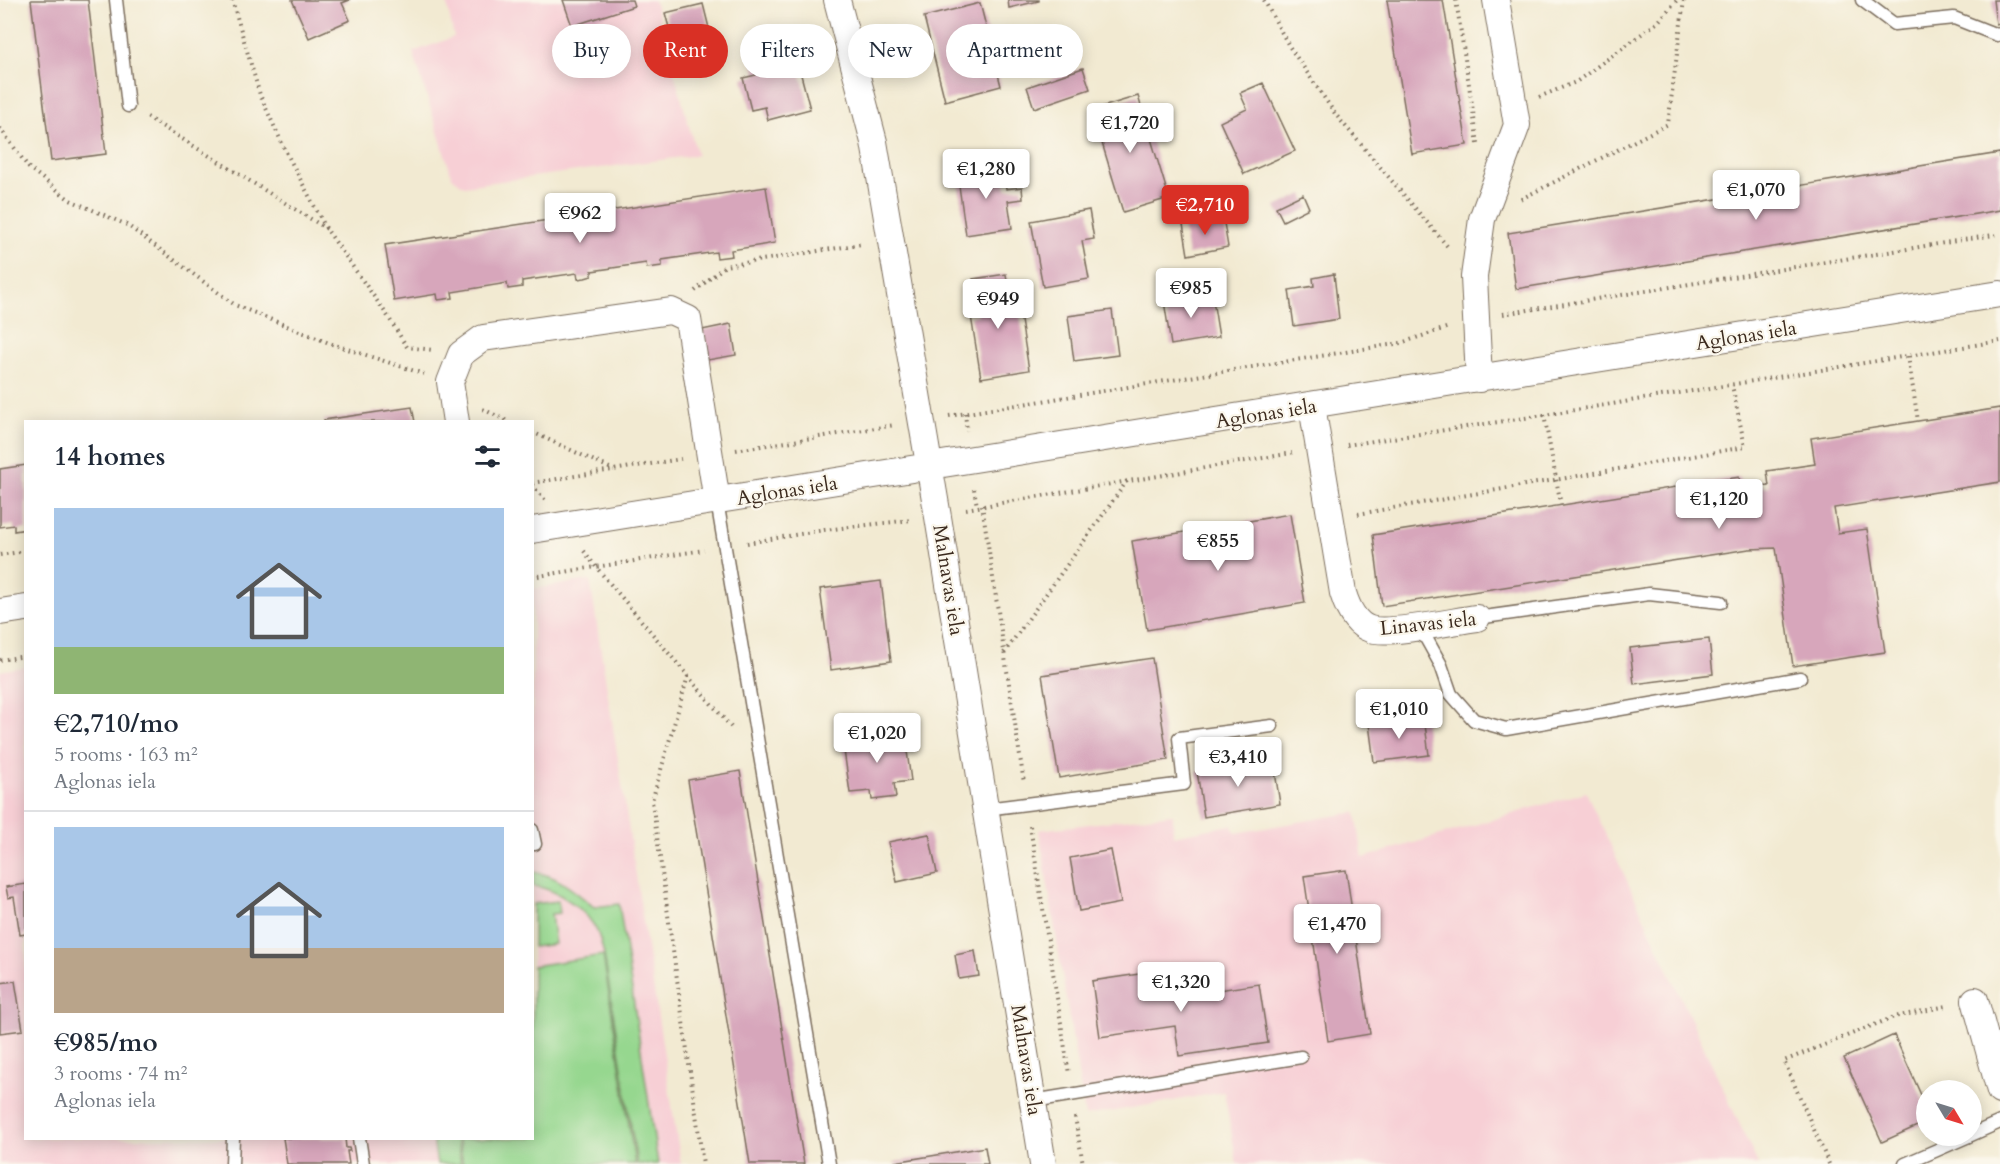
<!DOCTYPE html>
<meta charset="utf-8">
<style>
:root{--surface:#fff;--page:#f2f2f3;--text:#1f2937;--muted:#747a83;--line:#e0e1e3;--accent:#d93025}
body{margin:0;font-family:Cardo,serif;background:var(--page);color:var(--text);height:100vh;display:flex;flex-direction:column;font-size:22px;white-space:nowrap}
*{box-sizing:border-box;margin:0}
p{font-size:20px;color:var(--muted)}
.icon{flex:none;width:33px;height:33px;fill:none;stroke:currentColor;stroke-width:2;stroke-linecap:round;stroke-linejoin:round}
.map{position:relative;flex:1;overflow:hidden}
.sheet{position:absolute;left:24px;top:420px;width:510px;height:720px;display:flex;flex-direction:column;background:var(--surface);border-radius:0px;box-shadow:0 3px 15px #0003}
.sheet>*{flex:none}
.banner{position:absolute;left:552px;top:24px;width:570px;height:54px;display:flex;gap:12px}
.needle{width:39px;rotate:128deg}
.fabs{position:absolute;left:1916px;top:1080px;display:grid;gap:12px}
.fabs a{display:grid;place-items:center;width:66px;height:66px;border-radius:50%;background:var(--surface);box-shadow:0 3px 15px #0003;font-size:30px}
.price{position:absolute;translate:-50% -51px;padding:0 14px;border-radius:6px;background:#fff;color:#222;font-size:20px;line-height:39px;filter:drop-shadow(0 2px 3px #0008)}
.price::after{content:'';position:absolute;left:50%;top:36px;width:18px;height:14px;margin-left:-9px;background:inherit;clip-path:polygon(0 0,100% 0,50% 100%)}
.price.on{background:var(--accent);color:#fff}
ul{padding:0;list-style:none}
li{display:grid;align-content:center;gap:12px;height:318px;padding:0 30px}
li+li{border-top:2px solid var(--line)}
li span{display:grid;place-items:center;height:186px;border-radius:0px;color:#555}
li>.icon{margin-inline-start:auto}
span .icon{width:108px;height:108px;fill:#fffc;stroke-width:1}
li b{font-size:26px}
h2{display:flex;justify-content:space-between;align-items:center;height:72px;padding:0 30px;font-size:26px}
.tag{padding:0 21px;border-radius:27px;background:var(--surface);box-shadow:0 3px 15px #0003;font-size:21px;line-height:54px}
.tag.on{background:var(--accent);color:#fff}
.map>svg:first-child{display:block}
.built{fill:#f7cfd5}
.green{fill:#96d78f;stroke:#688056;stroke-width:1.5}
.building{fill:#d7a6bb}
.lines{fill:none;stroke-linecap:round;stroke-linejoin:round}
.service-casing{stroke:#7b6d5d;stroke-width:15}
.minor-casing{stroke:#7b6d5d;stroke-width:28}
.path{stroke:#7b6d5d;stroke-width:4;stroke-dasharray:1.5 4.5;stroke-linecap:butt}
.service{stroke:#fff;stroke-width:12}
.minor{stroke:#fff;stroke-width:26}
.labels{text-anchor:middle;stroke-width:4.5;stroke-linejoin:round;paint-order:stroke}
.street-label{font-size:20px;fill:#3b2a1e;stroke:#fbf7ec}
</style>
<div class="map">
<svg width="2000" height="1164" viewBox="0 0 2000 1164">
<rect width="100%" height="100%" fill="#fbf7ec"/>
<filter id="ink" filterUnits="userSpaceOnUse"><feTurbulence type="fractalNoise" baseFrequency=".0167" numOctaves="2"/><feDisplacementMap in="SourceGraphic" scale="12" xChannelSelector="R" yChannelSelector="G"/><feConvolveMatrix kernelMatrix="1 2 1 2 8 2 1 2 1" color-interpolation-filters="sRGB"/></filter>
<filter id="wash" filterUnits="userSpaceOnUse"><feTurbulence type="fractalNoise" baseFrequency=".008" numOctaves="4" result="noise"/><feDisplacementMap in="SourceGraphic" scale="24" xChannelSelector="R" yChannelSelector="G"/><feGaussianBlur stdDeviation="1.35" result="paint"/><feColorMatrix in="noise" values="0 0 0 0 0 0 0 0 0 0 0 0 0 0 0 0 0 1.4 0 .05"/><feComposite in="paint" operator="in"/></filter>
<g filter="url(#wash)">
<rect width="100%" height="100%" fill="#f2ead2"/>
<path class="built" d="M446 0H654L697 155 464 186 452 177 413 52 454 37Z
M590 580 681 1164H0V671L25 667 26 1138H532L533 589Z
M1586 792 1758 1164H1237L1224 1092 1085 1116 1039 830 1173 814V836L1231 825 1236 833 1356 812 1363 858Z"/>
<path class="green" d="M533 872C558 875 574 891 594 907L619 904 658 1164H637L604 954C602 947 600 938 597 931 586 909 557 889 533 886Z
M558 901 560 913 551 914 555 944 533 947V904Z
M603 955 635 1164H463L459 1139 532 1138 533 966Z
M433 1139H457L461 1164H437Z"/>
<g id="blocks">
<path class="building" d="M31 0H88L106 154 51 161Z
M292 0H350L342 3 350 20 309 38Z
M563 0H632L634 6 572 26Z
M1008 0H1039V1L1009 8Z
M1387 0H1443L1467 145 1412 154Z
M1993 0H2000V23L1996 24Z
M980 3 1001 86 945 101 924 17Z
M703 4 710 32 673 42 665 13Z
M795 52 810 109 768 120 765 107 751 110 743 78 756 75 753 64Z
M1083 68 1090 89 1034 108 1027 87Z
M1263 83 1295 151 1244 174 1220 122 1247 109 1240 93Z
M1138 96 1169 198 1123 212 1092 110Z
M2000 153V210L1516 289 1508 233Z
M1003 165 1006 189 1022 187 1023 199 1008 201 1012 228 966 235 957 172Z
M766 187 775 243 731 250 732 256 717 258 716 252 662 260V266L647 268 646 263 592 271V276L585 278 578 279 577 273 522 281V287L508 289 507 283 452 292 453 298 438 300 437 294 394 301 385 245Z
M1303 194 1309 208 1283 221 1276 207Z
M1089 210 1094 239 1082 241 1089 279 1043 287 1031 221Z
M1223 217 1228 247 1188 255 1183 224Z
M1006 274 1010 302 986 306 987 313 1019 308 1029 370 981 378 971 316 978 315 973 279Z
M1334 274 1339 319 1294 326 1289 290 1314 286 1313 278Z
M1212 294 1219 337 1171 345 1164 301Z
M1112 310 1118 355 1074 361 1068 316Z
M731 324 736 355 708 360 702 330Z
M412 407 415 422H324V420Z
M2000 408V482L1834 508 1838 533 1867 529 1885 652 1793 666 1776 548 1749 549 1382 606 1373 535 1739 477 1741 488 1769 486 1767 471 1815 464 1811 438Z
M26 465V529L14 531V525L0 527V469Z
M1290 514 1305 603 1147 630 1132 541Z
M881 581 891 661 831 670 820 589Z
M1709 639 1713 674 1634 684 1630 648Z
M1152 658 1168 760 1059 778 1042 675Z
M1424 717 1429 755 1374 762 1369 724Z
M885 729 886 738 905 736 911 781 894 783 896 797 872 800 871 791 850 793 843 743 862 740 861 732Z
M1273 759 1280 804 1204 817 1197 771Z
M740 771 804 1164H750L688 780Z
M929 834 937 873 897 882 888 842Z
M1111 850 1121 903 1079 911 1070 858Z
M1346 870 1370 1034 1328 1041 1304 876Z
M26 884V934L20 935 14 897 8 898 6 887Z
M975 951 979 976 959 979 955 955Z
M1166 970 1170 997 1259 984 1268 1043 1179 1056 1175 1026 1100 1037 1092 981Z
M15 981 23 1030 0 1033V983Z
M1894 1035 1926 1106V1122L1882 1142 1844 1058Z
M283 1138H345L346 1148H349L350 1151H347L349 1164H287Z
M985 1147 988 1164H895V1162Z"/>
</g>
</g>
<g filter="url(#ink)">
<use href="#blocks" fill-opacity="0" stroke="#7b6d5d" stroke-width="1.5"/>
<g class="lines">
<g class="service-casing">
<path id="service" d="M116 0 128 106
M1862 0 1894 24 1954 18 1997 35 2000 34
M717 501 829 1164
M1477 618 1649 594 1721 602
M1413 631 1426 638 1441 665 1451 694 1474 720 1506 729 1800 678
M986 809 1184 784 1179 738 1272 726
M532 830 535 844H532
M1033 1101 1301 1057
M1971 1135 2000 1122
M359 1138 363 1164
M232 1164 233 1138
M1905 1164 1969 1136"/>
</g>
<g class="minor-casing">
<path id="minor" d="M837 0 874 142 938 517 1043 1164
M1479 379 1474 277 1482 219 1517 125 1496 0
M1312 406 1343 593C1347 606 1354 624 1370 629 1390 635 1453 621 1477 618
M456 422 450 382 461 354 483 338 671 311 688 319 717 501
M532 530 2000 294
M0 612 26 608
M1975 1000 2000 1091"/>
</g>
<path class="path" d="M232 0 260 95 286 152 327 230 387 315 407 347 434 350
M1264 0 1289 46 1336 115 1448 247
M1456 0 1478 144
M1539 97 1576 82 1658 22 1677 0
M147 117 327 229
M0 128 29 168 70 200 127 225 235 305 329 343 424 374
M1521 199 1668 124 1684 0
M695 291 725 266 862 244
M1503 314 2000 234
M1908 356 1918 421
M483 409 509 422
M965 413 967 431
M1544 415 1561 505
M949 416 1401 343 1449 327
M532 432 614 470
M1347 445 1544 415 2000 341
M736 450 895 425
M532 483 681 459
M532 485 545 500
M974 489 977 506
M982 505 1024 783
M966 509 1292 453
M1358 514 1745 447 1732 385
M747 543 824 530 911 520
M584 551 596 567 731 727
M0 555 26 551
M532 577 704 550
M1004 653 1127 481
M0 660 26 656
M688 676 652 801 703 1164
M1030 826 1069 1074
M1075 1117 1083 1164
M1829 1164 1784 1061 1894 1017 1947 1006"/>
<use href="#service" class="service"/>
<use href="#minor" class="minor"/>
</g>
</g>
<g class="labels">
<g class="street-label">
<text transform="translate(1746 335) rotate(-9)" y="7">Aglonas iela</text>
<text transform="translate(1266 413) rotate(-9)" y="7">Aglonas iela</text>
<text transform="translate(787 490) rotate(-9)" y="7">Aglonas iela</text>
<text transform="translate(949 580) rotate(81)" y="7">Malnavas iela</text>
<text transform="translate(1428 623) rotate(-6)" y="7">Linavas iela</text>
<text transform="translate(1027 1060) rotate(81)" y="7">Malnavas iela</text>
</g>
</g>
</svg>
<div class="fabs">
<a><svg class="needle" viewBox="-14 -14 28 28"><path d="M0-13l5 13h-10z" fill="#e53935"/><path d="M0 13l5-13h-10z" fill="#747a83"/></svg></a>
</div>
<b class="price" style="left:1130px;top:154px">€1,720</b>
<b class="price" style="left:986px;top:200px">€1,280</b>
<b class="price" style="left:1756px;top:221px">€1,070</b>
<b class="price on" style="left:1205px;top:236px">€2,710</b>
<b class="price" style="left:580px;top:244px">€962</b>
<b class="price" style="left:1191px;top:319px">€985</b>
<b class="price" style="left:998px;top:330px">€949</b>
<b class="price" style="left:1719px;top:530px">€1,120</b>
<b class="price" style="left:1218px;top:572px">€855</b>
<b class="price" style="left:1399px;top:740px">€1,010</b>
<b class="price" style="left:877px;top:764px">€1,020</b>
<b class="price" style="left:1238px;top:788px">€3,410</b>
<b class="price" style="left:1337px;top:955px">€1,470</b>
<b class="price" style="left:1181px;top:1013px">€1,320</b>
<div class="banner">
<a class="tag">Buy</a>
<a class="tag on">Rent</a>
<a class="tag">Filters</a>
<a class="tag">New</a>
<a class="tag">Apartment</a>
</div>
<section class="sheet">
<h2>14 homes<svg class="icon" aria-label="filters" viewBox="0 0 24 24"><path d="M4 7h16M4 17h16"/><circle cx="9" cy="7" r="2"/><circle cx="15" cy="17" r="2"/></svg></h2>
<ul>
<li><span style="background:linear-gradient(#a9c7e8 75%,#8fb573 0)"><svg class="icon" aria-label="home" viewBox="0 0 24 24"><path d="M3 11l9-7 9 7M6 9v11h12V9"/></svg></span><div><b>€2,710/mo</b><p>5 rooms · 163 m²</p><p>Aglonas iela</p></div></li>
<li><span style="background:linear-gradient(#a9c7e8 65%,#b9a48a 0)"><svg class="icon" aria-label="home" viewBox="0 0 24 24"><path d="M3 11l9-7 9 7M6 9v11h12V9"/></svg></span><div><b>€985/mo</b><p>3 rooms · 74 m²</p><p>Aglonas iela</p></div></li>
</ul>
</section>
</div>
